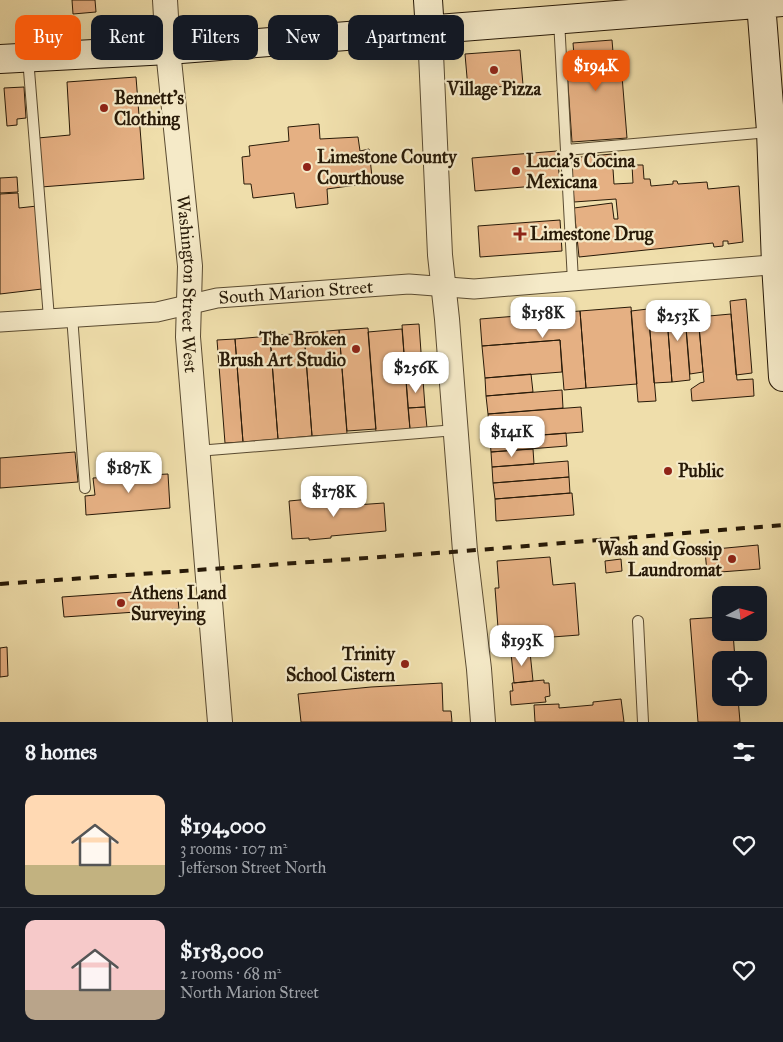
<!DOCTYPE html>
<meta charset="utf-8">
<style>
:root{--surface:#171b24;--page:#242831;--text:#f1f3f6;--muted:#9ea1a6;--line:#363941;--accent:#ea580c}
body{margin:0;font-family:"IM FELL Great Primer",serif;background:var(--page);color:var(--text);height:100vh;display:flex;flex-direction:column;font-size:19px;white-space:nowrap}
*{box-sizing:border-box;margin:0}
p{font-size:16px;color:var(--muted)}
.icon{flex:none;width:28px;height:28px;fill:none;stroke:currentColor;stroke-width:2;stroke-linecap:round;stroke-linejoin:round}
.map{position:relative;height:722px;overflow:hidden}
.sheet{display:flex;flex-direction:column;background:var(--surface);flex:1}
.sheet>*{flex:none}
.guide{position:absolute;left:15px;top:15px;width:500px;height:45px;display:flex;gap:10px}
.needle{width:32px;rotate:83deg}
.buttons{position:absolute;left:712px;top:586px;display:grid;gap:10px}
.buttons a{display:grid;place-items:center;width:55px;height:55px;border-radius:10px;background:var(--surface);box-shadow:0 5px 20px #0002;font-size:25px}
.price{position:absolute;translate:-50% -42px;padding:0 11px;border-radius:10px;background:#fff;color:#222;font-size:16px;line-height:32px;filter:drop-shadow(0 1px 2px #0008)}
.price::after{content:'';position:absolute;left:50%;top:30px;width:15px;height:11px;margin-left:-8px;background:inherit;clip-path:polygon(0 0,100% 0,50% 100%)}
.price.active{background:var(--accent);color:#fff}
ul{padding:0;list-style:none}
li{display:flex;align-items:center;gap:15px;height:125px;padding:0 25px}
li+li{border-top:1px solid var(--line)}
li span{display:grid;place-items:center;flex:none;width:140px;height:100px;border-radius:10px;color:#555}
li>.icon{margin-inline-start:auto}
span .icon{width:60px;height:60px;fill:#fffc;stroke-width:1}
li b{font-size:21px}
h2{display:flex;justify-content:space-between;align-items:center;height:60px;padding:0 25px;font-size:21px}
.pill{padding:0 18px;border-radius:10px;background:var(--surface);box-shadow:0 5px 20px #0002;font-size:18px;line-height:45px}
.pill.active{background:var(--accent);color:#fff}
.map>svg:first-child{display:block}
.building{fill:#e5b083;stroke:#281a08}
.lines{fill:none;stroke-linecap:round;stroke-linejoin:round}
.service-casing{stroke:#5a4b31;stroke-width:12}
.minor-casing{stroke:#5a4b31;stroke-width:21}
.tertiary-casing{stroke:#5a4b31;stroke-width:26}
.secondary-casing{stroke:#281a08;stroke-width:30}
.service{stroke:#f5eac8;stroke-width:10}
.minor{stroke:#f5eac8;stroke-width:19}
.tertiary{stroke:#f5eac8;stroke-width:24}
.secondary{stroke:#f5eac8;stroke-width:28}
.rail{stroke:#281a08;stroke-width:4;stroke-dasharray:9 9;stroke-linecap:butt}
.poi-dot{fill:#8f2418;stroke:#f5eac8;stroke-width:2}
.labels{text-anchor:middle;stroke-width:4.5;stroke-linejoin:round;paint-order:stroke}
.poi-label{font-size:18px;font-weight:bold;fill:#281a08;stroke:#f5eac8;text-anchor:start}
.street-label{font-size:18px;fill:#281a08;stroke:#f5eac8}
</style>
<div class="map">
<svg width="783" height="722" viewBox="0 0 783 722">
<rect width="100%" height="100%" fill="#efdeab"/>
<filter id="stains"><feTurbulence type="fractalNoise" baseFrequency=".004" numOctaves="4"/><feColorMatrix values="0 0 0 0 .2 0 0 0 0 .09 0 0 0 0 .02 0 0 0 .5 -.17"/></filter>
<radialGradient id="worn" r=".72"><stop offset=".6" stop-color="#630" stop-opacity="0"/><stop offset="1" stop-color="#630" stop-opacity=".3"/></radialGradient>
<path class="building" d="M72 0H95L96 12 73 14Z
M612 40 613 52 620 51 627 138 572 142 566 56 574 55 573 43Z
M520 50 523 85 468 89 465 54Z
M136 77 144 179 41 187 38 138 70 135 67 82Z
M24 87 26 118 17 119V125L7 126 4 88Z
M319 124 320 139 358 137 360 151 369 149 372 177 363 178 364 184 327 189 328 204 296 208 294 193 253 198 251 184H244L242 157 250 156 249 146 289 141 288 127Z
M557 151 560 184 475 191 472 158Z
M612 154 614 184 633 183 632 165H643L644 179H650L651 186 673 184V181H677L678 184 707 182 708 189 739 186 743 242 728 244V241H723V246L714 247 713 243 579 257 574 208 612 203 614 219H618L616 199 574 202 571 158Z
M17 177 18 192 0 193V178Z
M18 193 19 208 37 206 42 289 0 294V194Z
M560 220 562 251 480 257 478 226Z
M746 299 752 373 736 375 730 301Z
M697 302 703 372 690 374 684 303Z
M684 303 690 380 672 382 666 305Z
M666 305 672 382 654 383 648 306Z
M631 307 637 384 586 388 580 311Z
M648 309 656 401 638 402 631 311Z
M580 311 586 388 564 390 560 340 482 346 480 319Z
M731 314 737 380 753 379 754 396 692 401 691 389 700 383 704 382 698 317Z
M419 324 423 380 406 381 402 325Z
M368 328 376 429 347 431 339 330Z
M402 329 410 429 376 432 368 332Z
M339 330 347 434 312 436 304 333Z
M304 333 312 436 278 439 270 336Z
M270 336 278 439 243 442 235 339Z
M235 339 243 442 225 443 217 340Z
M560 340 562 372 485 378 482 346Z
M531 374 533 392 486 396 485 378Z
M423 380 425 407 408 408 406 381Z
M562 390 563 408 488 414 486 396Z
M425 407 427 428 410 429 408 408Z
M581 407 583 432 490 439 488 414Z
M566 433 567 446 491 452 490 439Z
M533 449 534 464 492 467 491 452Z
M75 452 78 482 0 488V458Z
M568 461 569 477 493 483 492 467Z
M168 474 170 508 86 515 85 496 95 495 93 478Z
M569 477 570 493 495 499 493 483Z
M572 493 574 515 496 521 495 499Z
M341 496 342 506 384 503 386 531 331 536V538L309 540V538L292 539 289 501Z
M758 545 760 569 707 573 705 550Z
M550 557 553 585 575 583 579 635 499 641 495 588H499L497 561Z
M621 559 622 571 606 573 605 561Z
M177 589 179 609 64 617 62 597Z
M721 617V632H733L735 660H721V698H738L740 722H698L690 619Z
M7 647 8 676 0 677V648Z
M530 652 533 681 514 683 511 653Z
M544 680V683H549L550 696 545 697 546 702 511 705 510 691H513L512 683Z
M442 683 443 711H451L452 722H301L298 694 371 687Z
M621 699 624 722H535L534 705 559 704V708L593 705V702Z"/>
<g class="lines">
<g class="service-casing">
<path id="service" d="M559 20 573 281
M28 58 49 318
M566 150 770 132
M72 316 85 488
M197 451 456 430
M638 621 643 722"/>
</g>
<g class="minor-casing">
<g id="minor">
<path id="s1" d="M0 322 157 312 217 298 409 284 474 289 783 264"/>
</g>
</g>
<g class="tertiary-casing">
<g id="tertiary">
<path id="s2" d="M165 0 168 50 190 266 188 337 220 722"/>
<path d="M430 31 440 255 447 319 465 551 479 669 483 722"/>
</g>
</g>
<g class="secondary-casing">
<path id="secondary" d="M428 0 430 31
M761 3 771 131 776 264 783 377
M0 59 168 50 783 2"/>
</g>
<use href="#service" class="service"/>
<use href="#minor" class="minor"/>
<use href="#tertiary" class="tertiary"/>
<use href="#secondary" class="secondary"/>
<path class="rail" d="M0 584 465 551 783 525"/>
</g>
<g class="poi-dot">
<circle cx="494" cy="70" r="5"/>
<circle cx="104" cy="108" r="5"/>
<circle cx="307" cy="167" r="5"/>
<circle cx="516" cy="171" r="5"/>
<path d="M517.5 226.5h5v5h5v5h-5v5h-5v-5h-5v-5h5z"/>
<circle cx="356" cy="349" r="5"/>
<circle cx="668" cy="471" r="5"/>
<circle cx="732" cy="559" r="5"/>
<circle cx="121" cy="603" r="5"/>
<circle cx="405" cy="664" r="5"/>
</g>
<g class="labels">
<g class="poi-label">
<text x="494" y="95" text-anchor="middle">Village Pizza</text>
<text x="114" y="104">Bennett's<tspan x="114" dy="21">Clothing</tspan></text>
<text x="317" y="163">Limestone County<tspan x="317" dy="21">Courthouse</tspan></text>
<text x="526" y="167">Lucia's Cocina<tspan x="526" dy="21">Mexicana</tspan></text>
<text x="530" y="240">Limestone Drug</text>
<text x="346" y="345" text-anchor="end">The Broken<tspan x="346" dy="21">Brush Art Studio</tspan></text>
<text x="678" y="477">Public</text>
<text x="722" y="555" text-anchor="end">Wash and Gossip<tspan x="722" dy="21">Laundromat</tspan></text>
<text x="131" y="599">Athens Land<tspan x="131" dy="21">Surveying</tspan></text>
<text x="395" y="660" text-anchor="end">Trinity<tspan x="395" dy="21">School Cistern</tspan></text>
</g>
<g class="street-label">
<text dy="6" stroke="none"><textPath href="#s2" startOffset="285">Washington Street West</textPath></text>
<text dy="6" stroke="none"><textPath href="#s1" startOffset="298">South Marion Street</textPath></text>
</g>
</g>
<rect width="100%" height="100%" filter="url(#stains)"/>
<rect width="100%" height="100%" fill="url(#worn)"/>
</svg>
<div class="buttons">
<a><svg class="needle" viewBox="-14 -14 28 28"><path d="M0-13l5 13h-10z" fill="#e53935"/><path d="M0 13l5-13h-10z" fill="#9ea1a6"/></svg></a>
<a><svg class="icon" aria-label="locate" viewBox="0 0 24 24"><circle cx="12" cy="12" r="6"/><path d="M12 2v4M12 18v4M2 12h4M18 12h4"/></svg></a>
</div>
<b class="price active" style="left:596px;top:92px">$194K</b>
<b class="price" style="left:543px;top:339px">$158K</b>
<b class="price" style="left:678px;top:342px">$253K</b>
<b class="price" style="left:416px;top:394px">$256K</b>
<b class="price" style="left:512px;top:458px">$141K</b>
<b class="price" style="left:129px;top:494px">$187K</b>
<b class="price" style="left:334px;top:518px">$178K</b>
<b class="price" style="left:522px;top:667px">$193K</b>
<div class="guide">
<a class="pill active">Buy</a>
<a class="pill">Rent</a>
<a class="pill">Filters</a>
<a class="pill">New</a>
<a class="pill">Apartment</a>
</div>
</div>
<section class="sheet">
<h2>8 homes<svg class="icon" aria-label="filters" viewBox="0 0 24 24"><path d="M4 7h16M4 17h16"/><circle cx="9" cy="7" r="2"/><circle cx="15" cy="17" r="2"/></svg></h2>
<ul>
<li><span style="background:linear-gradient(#ffd9b3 70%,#c2b280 0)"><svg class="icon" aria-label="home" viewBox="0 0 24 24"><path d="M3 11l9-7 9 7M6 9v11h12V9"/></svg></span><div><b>$194,000</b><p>3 rooms · 107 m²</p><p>Jefferson Street North</p></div><svg class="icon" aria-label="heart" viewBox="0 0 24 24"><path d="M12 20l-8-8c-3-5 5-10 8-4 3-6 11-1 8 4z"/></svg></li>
<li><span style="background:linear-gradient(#f6c9c9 70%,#b9a48a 0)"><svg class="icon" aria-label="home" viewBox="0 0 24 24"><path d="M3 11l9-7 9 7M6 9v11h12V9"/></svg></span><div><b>$158,000</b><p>2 rooms · 68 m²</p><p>North Marion Street</p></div><svg class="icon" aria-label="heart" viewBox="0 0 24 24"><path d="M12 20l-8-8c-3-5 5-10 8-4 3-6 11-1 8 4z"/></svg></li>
</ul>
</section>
